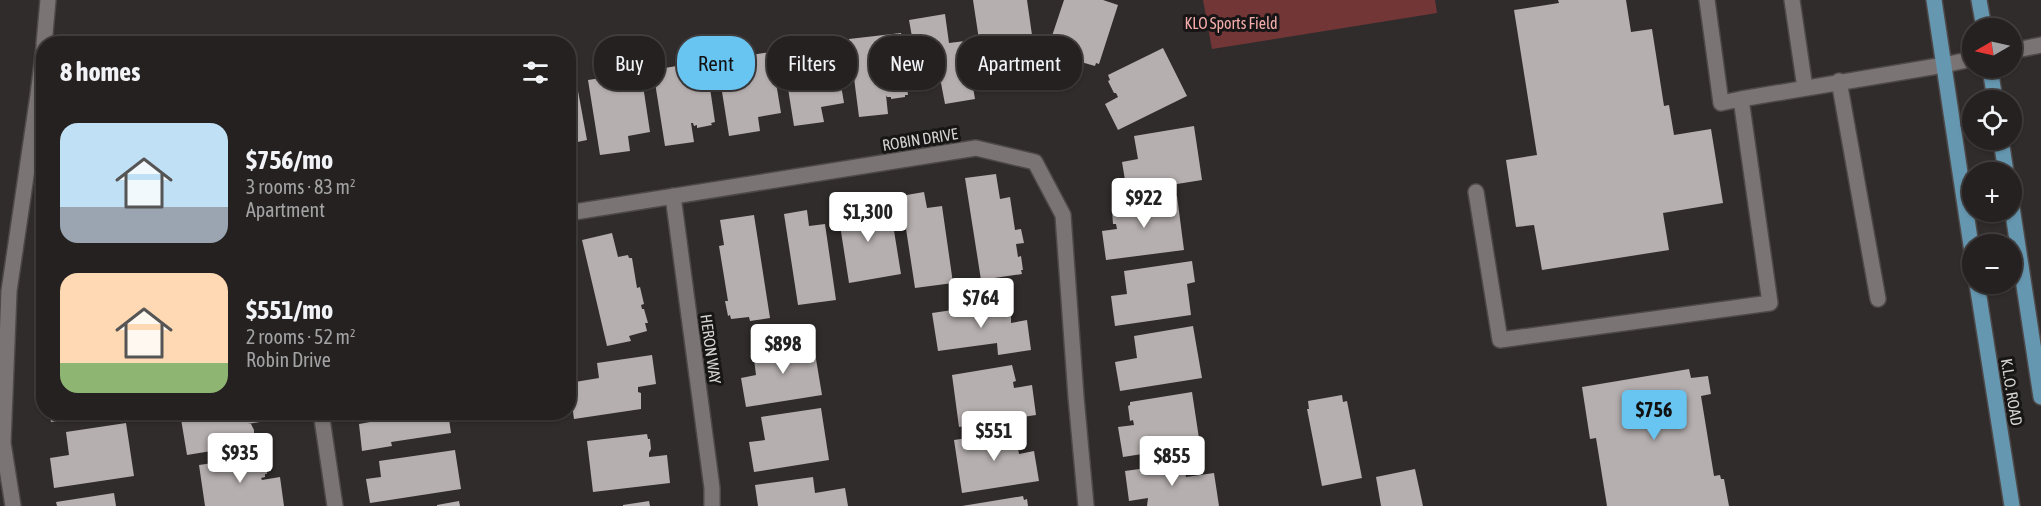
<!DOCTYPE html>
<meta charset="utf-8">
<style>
:root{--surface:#252121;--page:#2d292a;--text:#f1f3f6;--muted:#a3a3a5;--line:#423e3f;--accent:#68c4f0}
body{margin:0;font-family:"Asap Condensed",sans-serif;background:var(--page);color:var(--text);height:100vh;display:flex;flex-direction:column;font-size:22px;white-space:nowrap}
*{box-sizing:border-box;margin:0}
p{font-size:20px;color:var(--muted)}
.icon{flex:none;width:33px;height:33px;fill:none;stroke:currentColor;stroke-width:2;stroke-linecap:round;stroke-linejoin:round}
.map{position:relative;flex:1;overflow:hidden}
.sheet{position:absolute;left:36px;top:36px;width:540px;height:384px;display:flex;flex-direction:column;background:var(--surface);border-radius:24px;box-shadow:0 2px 4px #0004,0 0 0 2px var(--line)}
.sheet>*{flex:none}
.top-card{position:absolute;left:594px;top:36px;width:570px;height:54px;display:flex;gap:12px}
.needle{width:39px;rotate:261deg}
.buttons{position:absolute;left:1962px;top:18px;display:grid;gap:12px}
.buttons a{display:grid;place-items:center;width:60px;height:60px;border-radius:50%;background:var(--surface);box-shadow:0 2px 4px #0004,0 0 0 2px var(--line);font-size:30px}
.price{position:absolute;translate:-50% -51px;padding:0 14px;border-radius:6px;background:#fff;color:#222;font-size:20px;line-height:39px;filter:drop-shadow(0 2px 3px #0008)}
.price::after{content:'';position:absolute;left:50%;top:36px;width:18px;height:14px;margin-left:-9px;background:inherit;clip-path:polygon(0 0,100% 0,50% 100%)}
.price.active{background:var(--accent);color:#111}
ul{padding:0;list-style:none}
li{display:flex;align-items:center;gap:18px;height:150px;padding:0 24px}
li span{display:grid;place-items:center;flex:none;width:168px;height:120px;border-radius:18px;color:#555}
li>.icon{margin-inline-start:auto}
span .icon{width:72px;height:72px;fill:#fffc;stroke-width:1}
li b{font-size:26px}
h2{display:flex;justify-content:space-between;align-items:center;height:72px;padding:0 24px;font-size:26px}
.tag{padding:0 21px;border-radius:24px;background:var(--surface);box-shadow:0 2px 4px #0004,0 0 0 2px var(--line);font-size:21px;line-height:54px}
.tag.active{background:var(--accent);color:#111}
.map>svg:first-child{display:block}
.green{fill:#733637}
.building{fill:#b6afaf}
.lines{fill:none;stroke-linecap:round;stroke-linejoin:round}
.minor-casing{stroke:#4e4949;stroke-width:18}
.major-casing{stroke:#4e4949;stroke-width:18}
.minor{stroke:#7b7474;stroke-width:15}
.major{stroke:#6597b0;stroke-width:15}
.labels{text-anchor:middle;stroke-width:6;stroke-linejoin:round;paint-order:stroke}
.park-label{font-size:16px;fill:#f4acaa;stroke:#171515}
.street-label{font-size:16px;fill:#d5d2d1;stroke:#171515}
</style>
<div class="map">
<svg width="2041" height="506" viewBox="0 0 2041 506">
<rect width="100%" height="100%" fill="#312c2c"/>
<path class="green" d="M1203 0H1435L1437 13 1212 49Z"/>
<path class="building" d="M973 0H1027L1034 49 1011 53 1014 68 984 73Z
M1064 0H1103L1118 5 1099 64 1096 63 1095 66 1081 62 1082 59 1077 58 1072 75 1042 66Z
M1558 0H1626L1631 32 1652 29 1664 106 1669 105 1674 135 1711 129 1723 203 1663 213 1669 250 1542 270 1534 225 1516 227 1506 160 1537 155 1514 10 1559 3Z
M945 14 949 43 965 41 975 99 945 104 941 83 921 87 909 20Z
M901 33 908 95H905V97L891 99V97H887L886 95 888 114 859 117 849 39Z
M834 43 844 103 821 107 824 122 794 126 782 51Z
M1163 48 1187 96 1118 130 1105 104 1118 97 1116 93H1114L1108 81 1110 80 1108 75Z
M771 52 781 113 758 117 760 131 729 136 717 60Z
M706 61 715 122 711 123 712 125 697 128V125L694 126 693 123H691L694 142 665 146 653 70Z
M641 72 650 132 628 136 630 151 600 155 588 80Z
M576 80 587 140 568 144V82Z
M1194 126 1202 180 1127 192 1122 162 1138 159 1134 136Z
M996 174 1000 199 1010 197 1015 230 1021 229 1024 243 1016 244 1018 257 1021 256 1023 270H1021L1022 274 981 280 965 178Z
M924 192 927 208 942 206 953 283 915 288 901 196Z
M1177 196 1184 250 1106 260 1102 231 1117 229 1116 224H1113L1112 210 1114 209V205Z
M866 201 868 216 873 215V212L887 210 888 213 891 212 901 274 849 283 837 206Z
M807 210 809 226 825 224 836 300 798 305 784 214Z
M754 215 770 318 750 321 749 317 731 319 730 315 728 316 725 301H728L719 246 724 245 720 220Z
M612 233 618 257 628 255 629 258H632L637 288 640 287 644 304 641 305 642 309H644L648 323H645L647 331 629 336 631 341 607 346 582 240Z
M1192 261 1195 282 1187 284 1191 315 1115 326 1111 296 1127 294 1124 271Z
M568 284 578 339 568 340Z
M1007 302 1011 307V323L1027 320 1031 350 998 355 997 343 938 351 932 313Z
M1193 326 1202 378 1120 391 1115 362 1137 358 1134 336Z
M813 341 822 395 746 407 741 378 756 375 753 351Z
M652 355 656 384 638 387V392L641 393V409L574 419 569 383 599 378 597 363Z
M1012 365 1016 381 1013 382 1014 388 1032 385 1036 415 959 427 952 375Z
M1689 369 1691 378 1708 376 1711 394 1701 396 1714 476 1720 475 1721 479H1724L1729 506H1607L1596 438 1590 439 1582 387Z
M1192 392 1200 445 1123 457 1118 427 1134 425 1133 420 1130 421 1128 406 1130 405V402Z
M1342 395 1343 402 1347 401 1362 478 1322 486 1307 409H1309L1308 401Z
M821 408 829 460 754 472 749 442 765 440 761 417Z
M49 412H105V414L51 422Z
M211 412H270L271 420 248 424H251L254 430V444L187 455 181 419Z
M369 412H448L451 433 391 442 392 446 362 451 359 424 370 422Z
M126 423 134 476 54 488 50 458 69 455 66 432Z
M1015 431 1016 434H1018L1020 448H1018L1019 454 1034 451 1039 481 962 493 954 440Z
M647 434 648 439H650L651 449 649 453V457L667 455 670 483 593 492 587 441Z
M455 450 461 489 370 503 366 479 381 477 379 461Z
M261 456 262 459H265L267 474H265V477L261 478 262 480 280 477 284 506H205L199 465Z
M1183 463 1186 477 1214 473 1219 506H1147L1148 498 1129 501 1125 471Z
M1415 469 1423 506H1381L1376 477Z
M813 477 815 493 845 488 848 506H758L755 485Z
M114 493 116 506H57L56 502Z
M1023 496 1024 500 1027 499 1028 506H962Z
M459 501 460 506H437V505Z
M649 501 650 506H623V505Z"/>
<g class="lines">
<g class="minor-casing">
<path id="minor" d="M1707 0 1721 103 1741 99
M1792 0 1805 88
M44 44 48 0
M2012 51 2041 45
M1839 81 1878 299
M1476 192 1500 340 1770 303 1741 99 1944 65 1972 59
M673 196 712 488V506
M568 213 976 148 1035 162 1063 215 1076 397 1086 506
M321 412 335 506
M13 506 3 443 9 291 38 95 44 47"/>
</g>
<g class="major-casing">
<path id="major" d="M1934 0 1972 252
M1979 0 1984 28
M1990 68 1995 100
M2001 140 2006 172
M2012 207 2041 397
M1977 284 2012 506"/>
</g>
<use href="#minor" class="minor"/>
<use href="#major" class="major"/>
</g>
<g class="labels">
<g class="park-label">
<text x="1231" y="29">KLO Sports Field</text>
</g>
<g class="street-label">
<text transform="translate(920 139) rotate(-9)" y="6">ROBIN DRIVE</text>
<text transform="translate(711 349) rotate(82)" y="6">HERON WAY</text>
<text transform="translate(2012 392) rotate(81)" y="6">K.L.O. ROAD</text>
</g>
</g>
</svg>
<div class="buttons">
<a><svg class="needle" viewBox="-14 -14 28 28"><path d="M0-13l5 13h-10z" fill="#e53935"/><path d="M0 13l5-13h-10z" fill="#a3a3a5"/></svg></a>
<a><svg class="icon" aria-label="locate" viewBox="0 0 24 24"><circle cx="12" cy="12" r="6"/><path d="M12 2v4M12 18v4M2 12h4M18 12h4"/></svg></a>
<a>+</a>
<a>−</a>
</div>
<b class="price" style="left:1144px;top:229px">$922</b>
<b class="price" style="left:868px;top:243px">$1,300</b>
<b class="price" style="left:981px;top:329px">$764</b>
<b class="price" style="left:783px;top:375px">$898</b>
<b class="price active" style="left:1654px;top:441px">$756</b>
<b class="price" style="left:994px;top:462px">$551</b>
<b class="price" style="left:240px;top:484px">$935</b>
<b class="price" style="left:1172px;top:487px">$855</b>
<div class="top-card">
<a class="tag">Buy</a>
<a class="tag active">Rent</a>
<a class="tag">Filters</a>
<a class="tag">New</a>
<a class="tag">Apartment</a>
</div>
<section class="sheet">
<h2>8 homes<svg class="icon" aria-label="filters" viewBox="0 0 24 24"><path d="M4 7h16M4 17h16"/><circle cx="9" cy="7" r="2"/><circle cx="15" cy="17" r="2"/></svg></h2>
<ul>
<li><span style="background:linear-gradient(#bfe0f5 70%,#9aa5b1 0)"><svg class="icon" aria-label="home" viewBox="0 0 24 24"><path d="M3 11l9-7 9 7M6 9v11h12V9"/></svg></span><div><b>$756/mo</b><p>3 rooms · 83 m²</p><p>Apartment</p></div></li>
<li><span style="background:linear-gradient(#ffd9b3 75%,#8fb573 0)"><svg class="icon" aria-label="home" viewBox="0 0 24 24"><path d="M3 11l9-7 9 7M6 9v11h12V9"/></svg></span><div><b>$551/mo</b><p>2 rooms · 52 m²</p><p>Robin Drive</p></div></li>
</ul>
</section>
</div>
